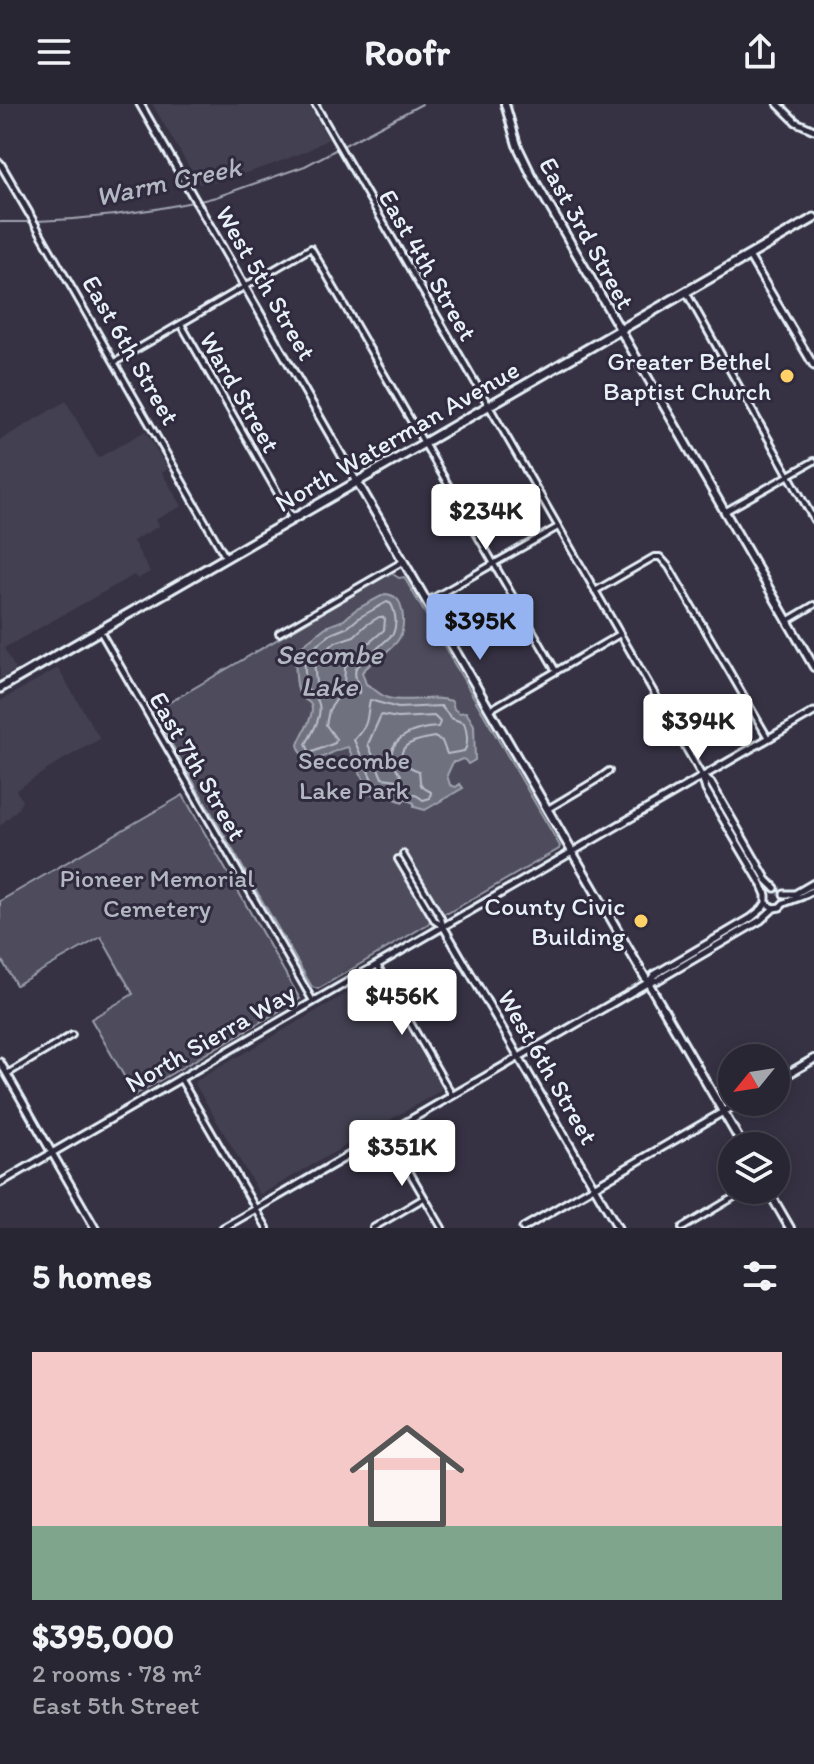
<!DOCTYPE html>
<meta charset="utf-8">
<style>
:root{--surface:#282633;--page:#34323f;--text:#f1f3f6;--muted:#a5a5ac;--line:#44434e;--accent:#95b2f1}
body{margin:0;font-family:Itim,sans-serif;background:var(--page);color:var(--text);height:100vh;display:flex;flex-direction:column;font-size:30px;white-space:nowrap}
*{box-sizing:border-box;margin:0}
p{font-size:26px;color:var(--muted)}
.icon{flex:none;width:44px;height:44px;fill:none;stroke:currentColor;stroke-width:2;stroke-linecap:round;stroke-linejoin:round}
.map{position:relative;height:1124px;overflow:hidden}
.side{display:flex;flex-direction:column;background:var(--surface);flex:1}
.side>*{flex:none}
.needle{width:52px;rotate:240deg}
.fabs{position:absolute;left:718px;top:940px;display:grid;gap:16px}
.fabs a{display:grid;place-items:center;width:72px;height:72px;border-radius:50%;background:var(--surface);box-shadow:0 4px 20px #0003,0 0 0 2px var(--line);font-size:40px}
.price{position:absolute;translate:-50% -68px;padding:0 18px;border-radius:8px;background:#fff;color:#222;font-size:26px;line-height:52px;filter:drop-shadow(0 2px 4px #0008)}
.price::after{content:'';position:absolute;left:50%;top:48px;width:24px;height:18px;margin-left:-12px;background:inherit;clip-path:polygon(0 0,100% 0,50% 100%)}
.price.active{background:var(--accent);color:#111}
ul{padding:0;list-style:none}
li{display:grid;align-content:center;gap:16px;height:424px;padding:0 32px}
li span{display:grid;place-items:center;height:248px;border-radius:0px;color:#555}
li>.icon{margin-inline-start:auto}
span .icon{width:144px;height:144px;fill:#fffc;stroke-width:1}
li b{font-size:34px}
h2{display:flex;justify-content:space-between;align-items:center;height:96px;padding:0 32px;font-size:34px}
header{display:flex;justify-content:space-between;align-items:center;height:104px;padding:0 32px;background:var(--surface);font-size:36px;font-weight:800}
.map>svg:first-child{display:block}
.built{fill:#433f51}
.green{fill:#4d4b5c;stroke:#9a9eaa;stroke-width:2}
.water{fill:#70717f;stroke:#a0a4af;stroke-width:2}
.lines{fill:none;stroke-linecap:round;stroke-linejoin:round}
.shore{stroke:#b8bec8;stroke-width:2}
.stream{stroke:#a0a4af;stroke-width:2}
.minor-casing{stroke:#e8f1f8;stroke-width:10}
.tertiary-casing{stroke:#e8f1f8;stroke-width:11}
.secondary-casing{stroke:#e8f1f8;stroke-width:12}
.primary-casing{stroke:#e8f1f8;stroke-width:13}
.minor{stroke:#2f2a3d;stroke-width:4}
.tertiary{stroke:#2f2a3d;stroke-width:5}
.secondary{stroke:#2f2a3d;stroke-width:6}
.primary{stroke:#2f2a3d;stroke-width:7}
.poi-dot{fill:#ffd166;stroke:#2f2a3d;stroke-width:3}
.labels{text-anchor:middle;stroke-width:6;stroke-linejoin:round;paint-order:stroke}
.street-label{font-size:26px;fill:#e8f1f8;stroke:#2f2a3d}
.poi-label{font-size:26px;fill:#e8f1f8;stroke:#2f2a3d;text-anchor:end}
.park-label{font-size:26px;fill:#b2b7c1;stroke:#2f2a3d}
.water-label{font-size:28px;font-style:italic;fill:#b2b7c2;stroke:#2f2a3d}
</style>
<header><svg class="icon" aria-label="menu" viewBox="0 0 24 24"><path d="M4 6h16M4 12h16M4 18h16"/></svg>Roofr<svg class="icon" aria-label="share" viewBox="0 0 24 24"><path d="M12 15V3M7 8l5-5 5 5M5 13v7h14v-7"/></svg></header>
<div class="map">
<svg width="814" height="1124" viewBox="0 0 814 1124">
<rect width="100%" height="100%" fill="#363244"/>
<filter id="ink" filterUnits="userSpaceOnUse"><feTurbulence type="fractalNoise" baseFrequency=".0125" numOctaves="2"/><feDisplacementMap in="SourceGraphic" scale="16" xChannelSelector="R" yChannelSelector="G"/><feConvolveMatrix kernelMatrix="1 2 1 2 8 2 1 2 1" color-interpolation-filters="sRGB"/></filter>
<g filter="url(#ink)">
<path class="built" d="M152 0H308L328 35 305 48 268 62 217 78 199 80Z
M66 297 98 354 145 327 168 365 162 369 182 402 155 416 159 422 133 437 150 468 137 475 134 471 4 544 16 566 0 575V336Z
M58 564 100 635 66 654 16 686 22 696 19 704 0 722V597Z
M373 874H378L441 983 440 987 262 1090 259 1089 195 980 196 977Z"/>
<path class="green" d="M391 469 399 474 404 473 560 742 559 745 448 809C441 808 431 815 428 820L318 885 312 883 153 608Z
M183 691 300 895 135 991 91 915 133 890 101 833 16 881 0 853V797Z"/>
<path class="water" d="M385 490C396 491 400 496 402 506 409 544 383 545 362 568L366 580C374 584 379 591 388 594 408 600 430 590 452 597L454 605 459 609 466 608 474 621 475 656 468 660 465 656 462 655 456 658H453L447 671 450 681 456 683 460 680 463 684 425 706 414 703V699L405 695 403 698 390 693 373 691 367 683 348 643C336 645 322 655 308 659L304 657 298 641C301 630 312 618 312 605 312 597 304 597 300 591 295 582 295 556 296 546L326 523 344 516 355 506Z"/>
<g class="lines">
<path class="shore" d="M387 498 391 500C396 509 397 521 393 530L356 564C352 574 361 580 359 589L338 593 329 606 326 621 336 635 335 639 310 649 306 640C313 628 326 607 316 594 313 590 309 588 306 584L304 551 331 530 348 523 360 513Z
M379 513H382L385 515 384 526 350 555 345 564 344 580C329 586 329 593 316 580L314 555 336 538 354 532 366 521Z
M370 596 398 604 441 602 451 614 464 619C467 626 469 641 464 647L447 650 442 637 434 633C425 635 413 636 406 642 394 654 409 664 419 667 421 680 417 681 431 688L430 694 423 696C407 682 386 692 374 680L354 636C371 616 365 619 370 596Z
M381 611 398 614 434 612 440 618 438 623C410 624 375 639 401 671L398 676 382 674 368 640Z"/>
<path class="stream" d="M200 97 216 93 305 62 422 0
M37 117C90 115 141 109 193 98
M0 118H31"/>
<g class="minor-casing">
<path id="minor" d="M315 0 702 672
M29 109 226 454
M686 188 814 416
M181 220 292 414
M115 258 311 144 556 567
M726 407 814 357
M595 487 654 453H660L669 463 768 634
M428 497 558 423
M787 517 814 501
M100 527 313 897
M279 529 402 458
M491 605 620 530
M548 705 598 675 609 667
M403 750 441 814 443 822
M398 755 435 817 441 821
M377 861 452 991
M7 970 72 931
M180 974 267 1124
M387 1029 442 1124
M373 1124 424 1094
M682 1124 746 1086"/>
</g>
<g class="tertiary-casing">
<path id="tertiary" d="M140 0 357 378
M778 0 796 18 814 26
M0 59 29 109
M749 152 814 262
M702 672 706 686 761 779 766 791V799L774 804
M703 673 711 679 767 776 775 784
M784 790H795L814 779
M443 822 618 1124
M650 878 658 876 761 816 774 804 780 803 784 799 803 792 814 786
M0 958 95 1124
M0 1079 814 608
M223 1124 649 878 654 871 751 814 762 805 766 799
M523 1124 723 1008"/>
</g>
<g class="secondary-casing">
<path id="secondary" d="M505 0 517 41 532 72 814 563
M358 379 743 1042
M776 977 814 955
M723 1008 740 998
M768 1086 790 1124"/>
</g>
<g class="primary-casing">
<path id="primary" d="M0 584 814 114"/>
</g>
<use href="#minor" class="minor"/>
<use href="#tertiary" class="tertiary"/>
<use href="#secondary" class="secondary"/>
<use href="#primary" class="primary"/>
</g>
</g>
<g class="poi-dot">
<circle cx="787" cy="272" r="8"/>
<circle cx="641" cy="817" r="8"/>
</g>
<g class="labels">
<g class="street-label">
<text transform="translate(587 129) rotate(61)" y="9">East 3rd Street</text>
<text transform="translate(428 161) rotate(60)" y="9">East 4th Street</text>
<text transform="translate(266 179) rotate(60)" y="9">West 5th Street</text>
<text transform="translate(131 246) rotate(60)" y="9">East 6th Street</text>
<text transform="translate(240 288) rotate(60)" y="9">Ward Street</text>
<text transform="translate(397 332) rotate(-30)" y="9">North Waterman Avenue</text>
<text transform="translate(198 662) rotate(60)" y="9">East 7th Street</text>
<text transform="translate(210 934) rotate(-30)" y="9">North Sierra Way</text>
<text transform="translate(548 963) rotate(60)" y="9">West 6th Street</text>
</g>
<g class="poi-label">
<text x="771" y="266">Greater Bethel<tspan x="771" dy="30">Baptist Church</tspan></text>
<text x="625" y="811">County Civic<tspan x="625" dy="30">Building</tspan></text>
</g>
<g class="park-label">
<text x="354" y="665">Seccombe<tspan x="354" dy="30">Lake Park</tspan></text>
<text x="157" y="783">Pioneer Memorial<tspan x="157" dy="30">Cemetery</tspan></text>
</g>
<g class="water-label">
<text transform="translate(168 77) rotate(-12)" y="10">Warm Creek</text>
<text x="329" y="560">Secombe<tspan x="329" dy="32">Lake</tspan></text>
</g>
</g>
</svg>
<div class="fabs">
<a><svg class="needle" viewBox="-14 -14 28 28"><path d="M0-13l5 13h-10z" fill="#e53935"/><path d="M0 13l5-13h-10z" fill="#a5a5ac"/></svg></a>
<a><svg class="icon" aria-label="layers" viewBox="0 0 24 24"><path d="M12 4l9 5-9 5-9-5zM3 14l9 5 9-5"/></svg></a>
</div>
<b class="price" style="left:486px;top:448px">$234K</b>
<b class="price active" style="left:480px;top:558px">$395K</b>
<b class="price" style="left:698px;top:658px">$394K</b>
<b class="price" style="left:402px;top:933px">$456K</b>
<b class="price" style="left:402px;top:1084px">$351K</b>
</div>
<section class="side">
<h2>5 homes<svg class="icon" aria-label="filters" viewBox="0 0 24 24"><path d="M4 7h16M4 17h16"/><circle cx="9" cy="7" r="2"/><circle cx="15" cy="17" r="2"/></svg></h2>
<ul>
<li><span style="background:linear-gradient(#f6c9c9 70%,#7fa58c 0)"><svg class="icon" aria-label="home" viewBox="0 0 24 24"><path d="M3 11l9-7 9 7M6 9v11h12V9"/></svg></span><div><b>$395,000</b><p>2 rooms · 78 m²</p><p>East 5th Street</p></div></li>
</ul>
</section>
